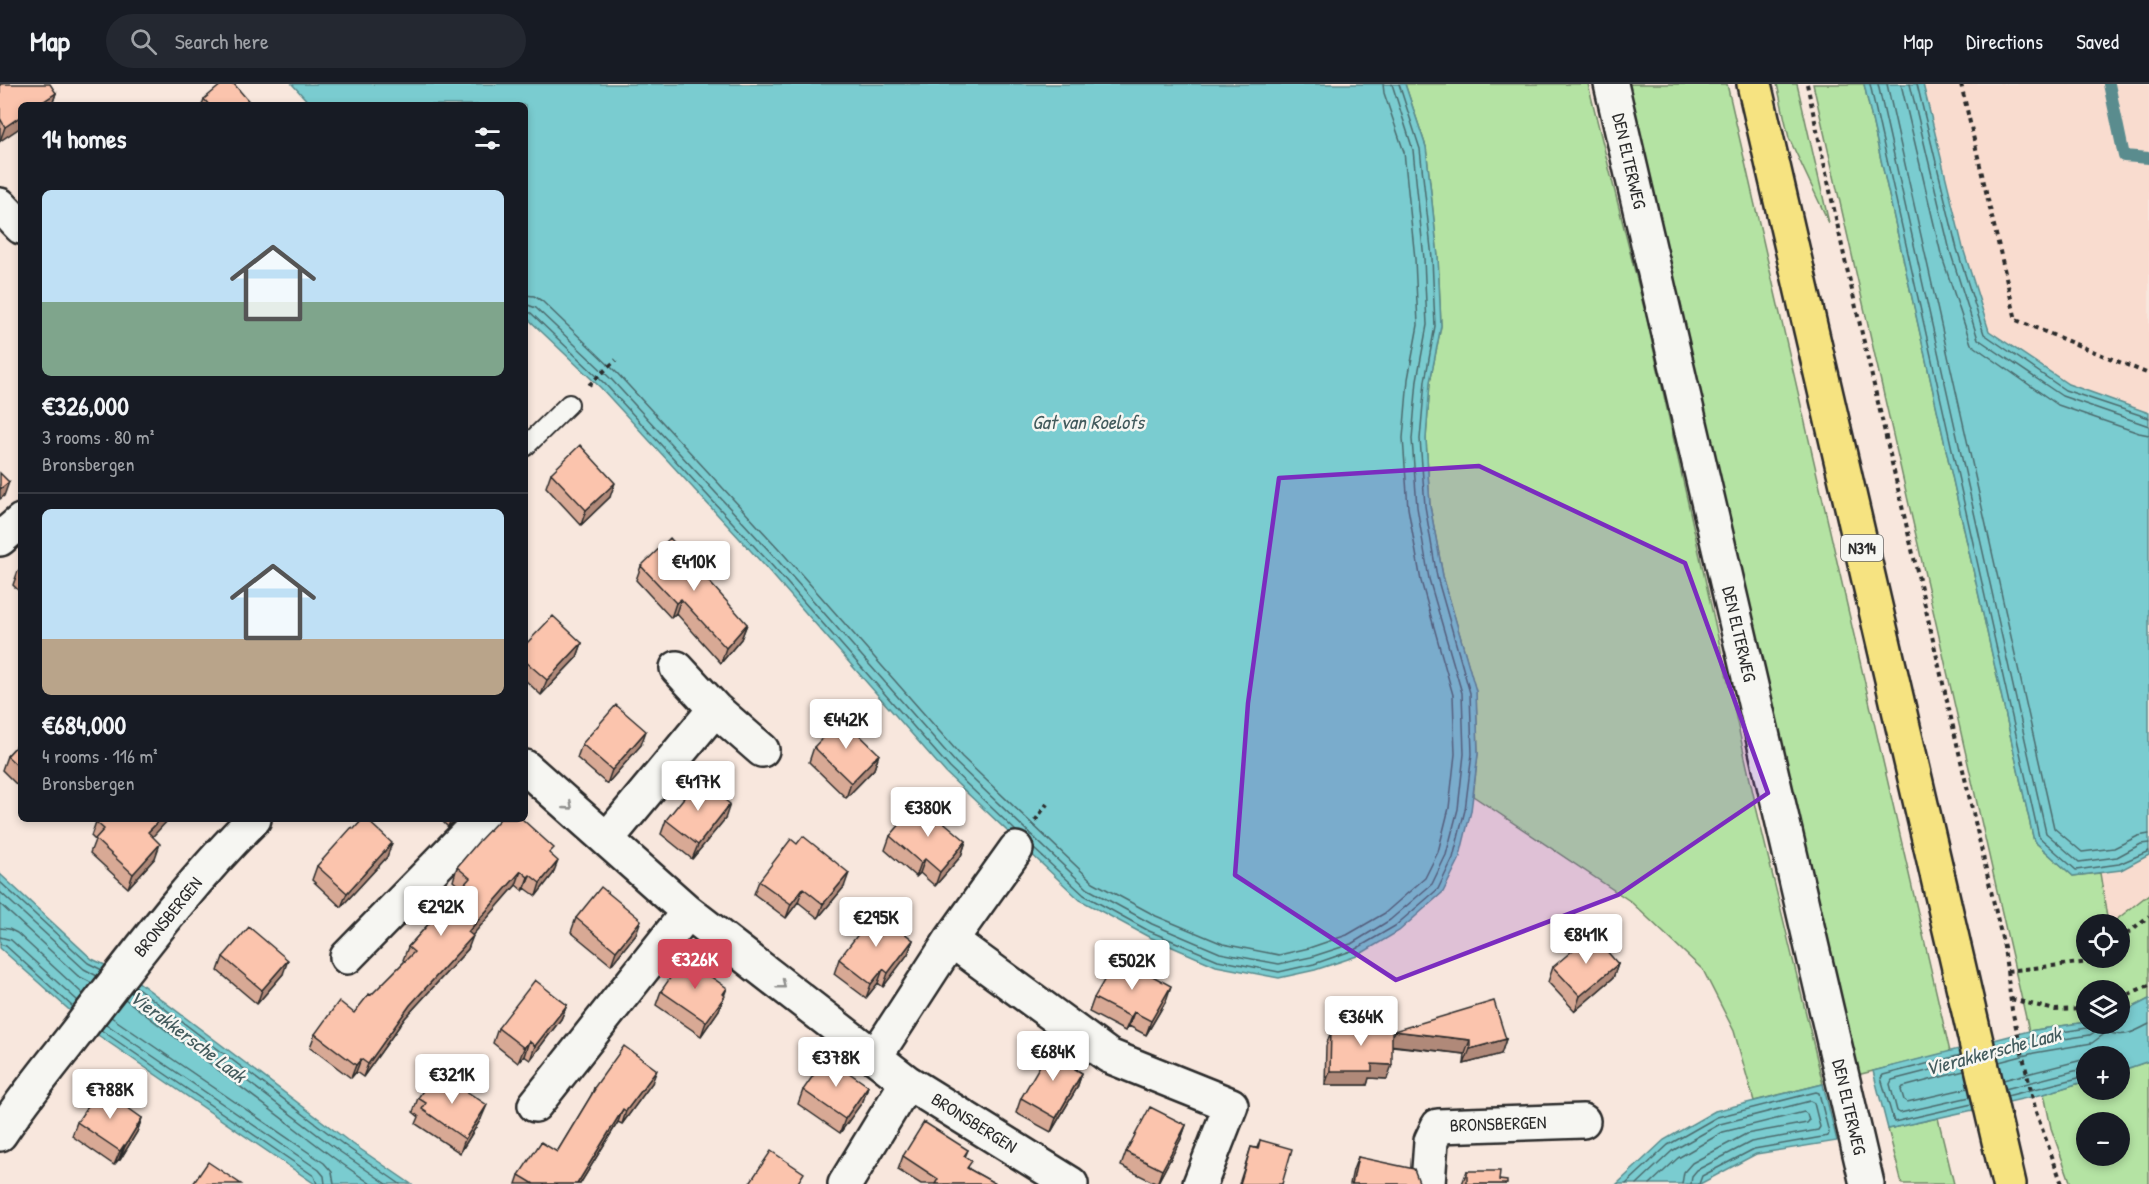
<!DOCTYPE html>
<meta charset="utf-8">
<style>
:root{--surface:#171b24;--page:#242831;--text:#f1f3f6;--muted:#9ea1a6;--line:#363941;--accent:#d1495b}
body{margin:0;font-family:"Patrick Hand",sans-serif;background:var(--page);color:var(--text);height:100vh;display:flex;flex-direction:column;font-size:22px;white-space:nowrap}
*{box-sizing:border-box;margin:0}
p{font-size:20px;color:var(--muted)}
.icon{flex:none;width:33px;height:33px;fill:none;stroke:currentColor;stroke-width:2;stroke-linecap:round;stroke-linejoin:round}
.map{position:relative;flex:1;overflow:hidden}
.panel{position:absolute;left:18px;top:18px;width:510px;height:720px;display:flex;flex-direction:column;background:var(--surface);border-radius:9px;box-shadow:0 3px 9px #0003}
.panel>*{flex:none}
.buttons{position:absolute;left:2076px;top:830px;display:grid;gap:12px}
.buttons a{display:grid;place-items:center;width:54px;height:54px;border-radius:50%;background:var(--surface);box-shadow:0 3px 9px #0003;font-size:30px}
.price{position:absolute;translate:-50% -51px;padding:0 14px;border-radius:6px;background:#fff;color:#222;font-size:20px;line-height:39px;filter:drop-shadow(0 2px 3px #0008)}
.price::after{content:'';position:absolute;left:50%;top:36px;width:18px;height:14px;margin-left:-9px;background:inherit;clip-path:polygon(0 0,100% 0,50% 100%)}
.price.selected{background:var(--accent);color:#fff}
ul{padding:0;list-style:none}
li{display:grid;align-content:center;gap:12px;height:318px;padding:0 24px}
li+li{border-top:2px solid var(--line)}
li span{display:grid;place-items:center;height:186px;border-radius:9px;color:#555}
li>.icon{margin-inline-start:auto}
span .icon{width:108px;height:108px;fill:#fffc;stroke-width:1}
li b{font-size:26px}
h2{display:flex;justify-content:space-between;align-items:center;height:72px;padding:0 24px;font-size:26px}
header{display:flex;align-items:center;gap:36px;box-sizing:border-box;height:84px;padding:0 30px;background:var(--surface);border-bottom:2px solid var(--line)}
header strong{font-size:28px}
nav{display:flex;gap:33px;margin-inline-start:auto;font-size:21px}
.search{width:420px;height:54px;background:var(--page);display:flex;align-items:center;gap:15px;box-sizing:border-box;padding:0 21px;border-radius:33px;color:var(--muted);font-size:22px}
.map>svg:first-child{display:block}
.built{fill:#f9dccf}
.green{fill:#b4e3a3;stroke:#708767;stroke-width:1.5;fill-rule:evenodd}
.water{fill:#7accd0;stroke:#5a8c8e;stroke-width:1.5}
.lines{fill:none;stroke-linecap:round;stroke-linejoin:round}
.shore{stroke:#4b6b6d;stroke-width:1.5}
.stream{stroke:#5a8c8e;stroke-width:12}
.lane-casing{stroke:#2b2b2b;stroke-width:22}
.street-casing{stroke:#2b2b2b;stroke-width:38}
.primary-casing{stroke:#2b2b2b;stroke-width:38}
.path{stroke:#2b2b2b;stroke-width:4;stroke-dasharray:4.5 4.5;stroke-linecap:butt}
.lane{stroke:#f6f6f2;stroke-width:18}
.street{stroke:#f6f6f2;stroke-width:33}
.primary{stroke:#f6e381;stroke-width:33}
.wall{fill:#d8a995;stroke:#2b2b2b;stroke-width:1.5}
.shaded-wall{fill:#b08979;stroke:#2b2b2b;stroke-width:1.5}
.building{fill:#fbc4ad;stroke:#2b2b2b;stroke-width:1.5}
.oneway{stroke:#90908e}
.marked{fill:#7b2cbf;fill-opacity:0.2;stroke:#7b2cbf;stroke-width:4.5;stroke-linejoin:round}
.labels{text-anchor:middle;stroke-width:5;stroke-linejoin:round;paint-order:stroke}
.shield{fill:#f6f6f2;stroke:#686867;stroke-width:1.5}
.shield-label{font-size:16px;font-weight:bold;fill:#2b2b2b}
.street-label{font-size:18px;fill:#2b2b2b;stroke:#f6f6f2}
.water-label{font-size:20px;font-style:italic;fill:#435b5d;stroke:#f6f6f2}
</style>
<header>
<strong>Map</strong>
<div class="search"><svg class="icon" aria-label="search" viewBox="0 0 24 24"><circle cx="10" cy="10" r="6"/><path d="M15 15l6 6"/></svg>Search here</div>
<nav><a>Map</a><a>Directions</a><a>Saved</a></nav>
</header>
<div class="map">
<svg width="2149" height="1100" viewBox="0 0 2149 1100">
<rect width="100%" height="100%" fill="#f8e7dd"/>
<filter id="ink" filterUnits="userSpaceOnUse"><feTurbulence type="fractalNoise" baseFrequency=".0167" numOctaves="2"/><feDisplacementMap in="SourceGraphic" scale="12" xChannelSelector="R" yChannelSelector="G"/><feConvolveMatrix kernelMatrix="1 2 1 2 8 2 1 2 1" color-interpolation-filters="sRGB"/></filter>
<g filter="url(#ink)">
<path class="built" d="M1906 0H2149V1061L2120 939V840H2093Z"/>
<path class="green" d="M1405 0H1588L1647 236 1757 727 1823 1000 1754 1017 1734 947 1703 886 1630 817 1473 712 1478 670 1476 608 1443 492 1430 422 1426 355 1430 298 1441 242 1438 173 1426 63Z
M1628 0H1727L1950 968 1853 992 1829 868Z
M1777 0H1797L1829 139 1789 54Z
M1813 0H1864L2034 757 2073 792 2100 789 2108 840H2086V873H2120V840H2111L2149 810V915L2120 930V906H2086V938L2029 947Z
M2149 977V1100H2071L2051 1044 2044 1010 2086 997V1005H2120V987ZM2086 1038H2120V1071H2086Z
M1938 1034 1954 1100H1902L1888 1045Z"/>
<path class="water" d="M292 0H1405L1426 63 1438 173 1441 242 1430 298 1426 355 1430 422 1443 492 1476 607 1478 670 1471 727 1459 776 1443 808 1399 847 1357 872 1315 886 1279 894 1216 882 1147 852 1080 816 946 689 763 480 601 304 525 232V21H311Z
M1864 0H1923L1963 164 1989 247 2068 300 2149 329V771L2121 786 2073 792 2034 757Z
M0 790 92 875 133 894 347 1056 411 1100H315L95 949 0 864Z
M2149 915V977L2120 987V972H2086V997L2044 1010 1888 1045 1873 987 2029 947 2086 938 2120 939V930Z
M1823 1000 1837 1057 1756 1070 1700 1100H1617L1664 1056 1715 1027Z"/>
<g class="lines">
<path class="shore" d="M1870 0 2039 753 2076 786 2119 780 2149 767
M1878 0 2046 749 2079 778 2117 773 2141 760 2149 759
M1887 0 2054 744 2082 768 2114 764 2138 752 2149 750
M1901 0 1941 170 1971 260 2058 321 2139 349 2149 351
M1910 0 1950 167 1978 255 2062 312 2149 342
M1917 0 1957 165 1984 250 2065 306 2149 334
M525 211 534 212 542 217 617 289 779 465 962 673 1093 798 1156 832 1223 860 1279 871 1309 864 1347 851 1385 829 1425 794 1438 768 1449 724 1455 670 1453 611 1421 497 1408 424 1403 354 1408 295 1418 241 1415 175 1404 68 1384 9 1383 0
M525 220 536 224 611 295 773 471 956 679 1088 805 1152 840 1220 869 1279 880 1311 873 1351 860 1390 836 1432 800 1446 771 1458 725 1464 670 1462 609 1429 495 1417 423 1412 355 1417 296 1427 241 1424 175 1413 66 1392 0
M525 228 531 229 605 300 767 476 950 684 1016 747
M1033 764 1084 811 1149 847 1218 876 1279 888 1314 880 1354 866 1395 842 1438 805 1453 774 1465 726 1472 670 1470 609 1437 493 1425 422 1420 355 1425 297 1435 242 1432 174 1420 65 1399 0
M0 798 88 879 102 886
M0 808 84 885 97 892
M0 820 78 892 92 899
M0 844 9 845 17 849 83 910
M0 853 11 856 78 917
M0 860 6 862 73 923
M135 902 344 1061 400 1100
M130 908 339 1067 387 1100
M125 915 334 1074 371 1100
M111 933 324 1079 332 1088 334 1100
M106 940 319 1086 324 1092 325 1100
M101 946 314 1092 317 1100
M1996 962 2030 953 2087 944 2092 939
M1997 969 2032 960 2090 951 2096 947 2100 939
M1961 971 1883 991 1881 994 1894 1038 1972 1020
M1962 978 1892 996 1890 1000 1897 1027 1900 1029 1970 1013
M1999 978 2034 969 2092 959 2107 948C2124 954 2134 948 2149 940
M1964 987 1903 1003 1901 1006 1904 1016 1907 1018 1968 1004
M2003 996 2086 975
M2005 1005 2086 984
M2007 1012 2086 992
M1626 1100 1668 1061 1717 1033 1816 1008 1819 1009 1829 1049 1828 1052 1754 1065 1702 1092 1699 1100
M1637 1100 1672 1067 1720 1040 1810 1017 1814 1019 1820 1043 1818 1046 1751 1058 1697 1086 1692 1092 1691 1100
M1650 1100 1678 1074 1723 1048 1804 1028 1807 1030 1809 1037 1807 1039 1746 1050 1692 1079 1684 1088 1682 1100"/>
<path class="stream" d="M2109 0 2124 72 2149 74"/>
<g class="lane-casing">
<path id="lane" d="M525 363 569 320"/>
</g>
<g class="street-casing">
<path id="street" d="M1611 0 1867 1100
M0 121 21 143
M0 455 21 437
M677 584 715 625 762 666
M525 683 688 828 875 973 907 998 1071 1100
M607 755 715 625
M951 856 1109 972 1231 1021 1200 1100
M347 873 482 735
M875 973 951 856 1016 765
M535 1021 688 828
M0 1050C27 1009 59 972 89 932 141 865 193 795 254 735
M845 1100 907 998
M1428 1100 1431 1057 1438 1042 1583 1037"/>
</g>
<g class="primary-casing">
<path id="primary" d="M1754 0 2009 1100"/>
</g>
<path class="path" d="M1807 0 1845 176 2004 863 2012 926 2036 1028 2062 1100
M1961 0 2016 236 2149 290
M589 301 616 276
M1035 737 1047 720
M2120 855 2149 832
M2007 887 2089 878 2095 873
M2120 914 2149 901
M2011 915 2055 926 2086 925"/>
<use href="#lane" class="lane"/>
<use href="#street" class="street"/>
<use href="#primary" class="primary"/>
</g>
<path class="wall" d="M0 0 56 9 52 21H21L0 57Z
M204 15 252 21H202Z
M551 389 610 413 581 441 546 403Z
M641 482 747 540 741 555 721 579 676 529 671 534 636 496Z
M21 484V509L13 501 18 487Z
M582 559 577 573 541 611 525 596V561Z
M21 657V705L2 686 7 672Z
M582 660 641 661 607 700 577 674Z
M814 663 879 670 874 685 846 714 809 678Z
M922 729 966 757 961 772 935 802 920 789 916 793 885 766 890 752Z
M440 735H456L448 743Z
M725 735 692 775 661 750 666 736Z
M96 738 152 753 155 774 128 804 90 769 95 756 91 752Z
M552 771 553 790 536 812 525 804 523 807 516 801 472 851 468 865 405 934 363 993 356 988 351 994 310 963 315 950 354 929 405 877 403 876 408 863 461 804 453 797 457 783Z
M387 773 341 823 312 796 317 782Z
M759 797 844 803 818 834 798 818 786 834 754 810Z
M576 834 636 850 611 881 571 848Z
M913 856 908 870 883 903 878 899 866 914 834 890 839 875Z
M223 873 283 890 257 920 218 887Z
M1618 880 1613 894 1575 927 1548 898 1553 883Z
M661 907 724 911 719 926 701 952 656 921Z
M1094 914 1166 917 1146 951 1129 942 1125 947 1089 928Z
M567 921 561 935 530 976 524 972 518 979 493 959 498 944Z
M1340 940 1392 953 1506 955 1501 970 1464 980 1465 970 1392 962 1387 995 1369 994 1367 1001H1325L1326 962 1331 947H1338Z
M1080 978 1077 986 1082 989 1077 1004 1051 1048 1016 1029 1021 1014Z
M652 999 622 1040 618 1038 580 1100H516L519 1091 557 1068 591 1012 594 1004Z
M868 1002 863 1017 840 1049 798 1020 803 1006Z
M418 1014 481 1035 460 1069 416 1040 419 1033 413 1028Z
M142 1034 137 1048 120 1076 119 1075 114 1081 72 1052 77 1038Z
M1186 1041 1181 1055 1157 1100 1121 1082 1126 1068Z
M1260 1056 1282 1100H1239L1251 1063 1257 1064Z
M968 1066 965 1073 969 1085 996 1100H921L898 1086 903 1072Z
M1358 1073 1418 1100H1350L1353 1086Z
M1467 1087 1499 1096 1507 1100H1462Z"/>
<path class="shaded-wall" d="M56 9 52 21H38Z
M21 32V43L0 57 5 43Z
M9 398 4 412 0 415V405Z
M615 399 610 413 581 441 586 426Z
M681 515 676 529 671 534 676 519Z
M747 540 741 555 721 579 726 564Z
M582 559 577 573 541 611 547 596Z
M646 647 641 661 607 700 612 686Z
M879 670 874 685 846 714 851 699Z
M730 720 725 735 692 775 698 761Z
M161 735H169L143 763 148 748Z
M451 735H456L448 743Z
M966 757 961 772 935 802 940 788Z
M392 759 387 773 341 823 347 809Z
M160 760 155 774 128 804 133 790Z
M925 775 920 789 916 793 921 779Z
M558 777 553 790 536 812 540 799Z
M521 787 516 801 464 861 468 848Z
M849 789 844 803 818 834 823 820Z
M530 791 525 804 523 807 528 793Z
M803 804 798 818 786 834 791 820Z
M641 836 636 850 611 881 616 867Z
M473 852 468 865 405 934 363 993 368 980 410 921Z
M913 856 908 870 883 903 888 889Z
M288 876 283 890 257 920 262 906Z
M1618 880 1613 894 1575 927 1580 912Z
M883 885 878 899 866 914 871 900Z
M1171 902 1166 917 1146 951 1151 937Z
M727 904 719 926 701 952 706 938Z
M567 921 561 935 530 976 535 962Z
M1134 928 1129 942 1125 947 1131 933Z
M1394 947 1470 956 1465 970 1389 961Z
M1506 955 1501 970 1464 980 1470 965Z
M529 957 524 972 518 979 524 964Z
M361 975 356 988 351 994 356 981Z
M1372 980 1392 981 1387 995 1369 994 1367 1001H1325L1330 987Z
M657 986 652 999 622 1040 626 1027Z
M1082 989 1077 1004 1051 1048 1056 1034Z
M868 1002 863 1017 840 1049 845 1035Z
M487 1021 481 1035 460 1069 465 1055Z
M623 1025 618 1038 580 1100H577Z
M142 1034 137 1048 120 1076 125 1062Z
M1186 1041 1181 1055 1157 1100 1162 1086Z
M124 1061 119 1075 114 1081 120 1067Z"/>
<path class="building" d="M0 0H50L56 9 38 21H21V32L5 43 0 34Z
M222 0H234L252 21H209L204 15Z
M580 361 615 399 586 426 551 389Z
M0 389 9 398 0 405Z
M670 454 747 540 726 564 681 515 676 519 641 482Z
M553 532 582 559 547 596 525 577V561Z
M616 621 646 647 612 686 582 660Z
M842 634 879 670 851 699 814 663Z
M21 657V685L7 672Z
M699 695 730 720 698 761 666 736Z
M915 723 922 729 927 724 966 757 940 788 925 775 921 779 890 752Z
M99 735H161L148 748 160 760 133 790 95 755 104 745 96 738Z
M363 735H366L392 759 347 809 317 782 352 743 354 745Z
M500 735H522L554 764 549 769 558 777 540 799 530 791 528 793 521 787 468 848 473 852 410 921 368 980 361 975 356 981 315 950 339 917 354 929 369 910 371 911 414 868 408 863 470 794 457 783 479 757Z
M803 752 849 789 823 820 803 804 791 820 759 797 791 755 797 760Z
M601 803 641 836 616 867 576 834Z
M876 827 913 856 888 889 883 885 871 900 839 875Z
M249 843 288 876 262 906 223 873Z
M1592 850 1618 880 1580 912 1553 883Z
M684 874 727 904 723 910 725 912 706 938 661 907Z
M1125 877 1171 902 1151 937 1134 928 1131 933 1094 914 1114 879 1122 883Z
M535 896 567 921 535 962 529 957 524 964 498 944Z
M1494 917 1506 955 1470 965V956L1394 947Z
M1340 940 1392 941V981L1372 980V987H1330L1331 947H1340Z
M1052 961 1080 978 1075 985 1082 989 1056 1034 1021 1014Z
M624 962 657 986 626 1027 623 1025 577 1100H534L519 1091 541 1058 557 1068 595 1005 594 1004Z
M826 973 868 1002 845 1035 803 1006Z
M436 987 487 1021 465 1055 422 1025 426 1019 418 1014Z
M100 1004 142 1034 125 1062 124 1061 120 1067 77 1038Z
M1150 1023 1186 1041 1162 1086 1126 1068Z
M924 1038 968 1066 964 1072 972 1077 967 1084 996 1100H935L938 1095 903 1072Z
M1260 1056 1292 1065 1282 1100H1240L1251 1063 1258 1065Z
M771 1067 804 1089 797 1100H749Z
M1358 1073 1414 1085 1419 1098 1418 1100H1352Z
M208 1078 241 1100H193Z
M1467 1087H1500L1499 1096 1507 1097V1100H1467Z"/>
<defs><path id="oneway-chevron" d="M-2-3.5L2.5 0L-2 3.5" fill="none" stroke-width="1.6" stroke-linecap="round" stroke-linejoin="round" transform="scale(1.5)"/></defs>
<g class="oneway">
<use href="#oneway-chevron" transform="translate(569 722) rotate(41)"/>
<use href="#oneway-chevron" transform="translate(782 901) rotate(38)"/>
</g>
</g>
<path class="marked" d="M1479 382 1685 479 1768 709 1618 811 1396 896 1235 791 1248 619 1279 394Z"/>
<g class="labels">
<rect class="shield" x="1841" y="451" width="42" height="26" rx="4.5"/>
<g class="shield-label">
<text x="1862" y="470">N314</text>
</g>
<g class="street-label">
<text transform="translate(1629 77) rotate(77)" y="6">DEN ELTERWEG</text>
<text transform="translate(1739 550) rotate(77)" y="6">DEN ELTERWEG</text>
<text transform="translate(168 833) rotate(-51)" y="6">BRONSBERGEN</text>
<text transform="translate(1849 1023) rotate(77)" y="6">DEN ELTERWEG</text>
<text transform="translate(974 1039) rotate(32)" y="6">BRONSBERGEN</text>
<text transform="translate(1498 1040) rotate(-2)" y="6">BRONSBERGEN</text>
</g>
<g class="water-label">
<text x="1088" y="345">Gat van Roelofs</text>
<text transform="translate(188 952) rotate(37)" y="7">Vierakkersche Laak</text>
<text transform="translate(1993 967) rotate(-15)" y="7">Vierakkersche Laak</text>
</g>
</g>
</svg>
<div class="buttons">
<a><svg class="icon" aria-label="locate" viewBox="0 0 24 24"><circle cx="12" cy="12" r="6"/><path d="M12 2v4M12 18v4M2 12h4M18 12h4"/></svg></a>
<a><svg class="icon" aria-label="layers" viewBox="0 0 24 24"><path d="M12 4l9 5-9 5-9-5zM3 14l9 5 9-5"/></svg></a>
<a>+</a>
<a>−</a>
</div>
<b class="price" style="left:694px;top:508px">€410K</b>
<b class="price" style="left:846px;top:666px">€442K</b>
<b class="price" style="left:698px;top:728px">€417K</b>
<b class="price" style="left:928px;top:754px">€380K</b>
<b class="price" style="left:441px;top:853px">€292K</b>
<b class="price" style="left:876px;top:864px">€295K</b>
<b class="price" style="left:1586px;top:881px">€841K</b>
<b class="price selected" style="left:695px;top:906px">€326K</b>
<b class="price" style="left:1132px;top:907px">€502K</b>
<b class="price" style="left:1361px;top:963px">€364K</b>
<b class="price" style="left:1053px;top:998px">€684K</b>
<b class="price" style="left:836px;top:1004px">€378K</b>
<b class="price" style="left:452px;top:1021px">€321K</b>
<b class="price" style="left:110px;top:1036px">€788K</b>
<section class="panel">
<h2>14 homes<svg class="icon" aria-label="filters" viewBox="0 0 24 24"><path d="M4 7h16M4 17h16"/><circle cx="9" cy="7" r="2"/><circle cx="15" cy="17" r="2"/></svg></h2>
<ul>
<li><span style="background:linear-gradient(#bfe0f5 60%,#7fa58c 0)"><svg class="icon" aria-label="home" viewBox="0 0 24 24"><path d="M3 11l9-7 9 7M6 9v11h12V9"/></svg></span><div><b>€326,000</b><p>3 rooms · 80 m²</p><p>Bronsbergen</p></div></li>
<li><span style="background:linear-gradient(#bfe0f5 70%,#b9a48a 0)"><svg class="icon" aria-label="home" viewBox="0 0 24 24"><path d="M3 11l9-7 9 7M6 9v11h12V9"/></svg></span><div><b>€684,000</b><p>4 rooms · 116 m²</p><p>Bronsbergen</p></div></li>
</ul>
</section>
</div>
